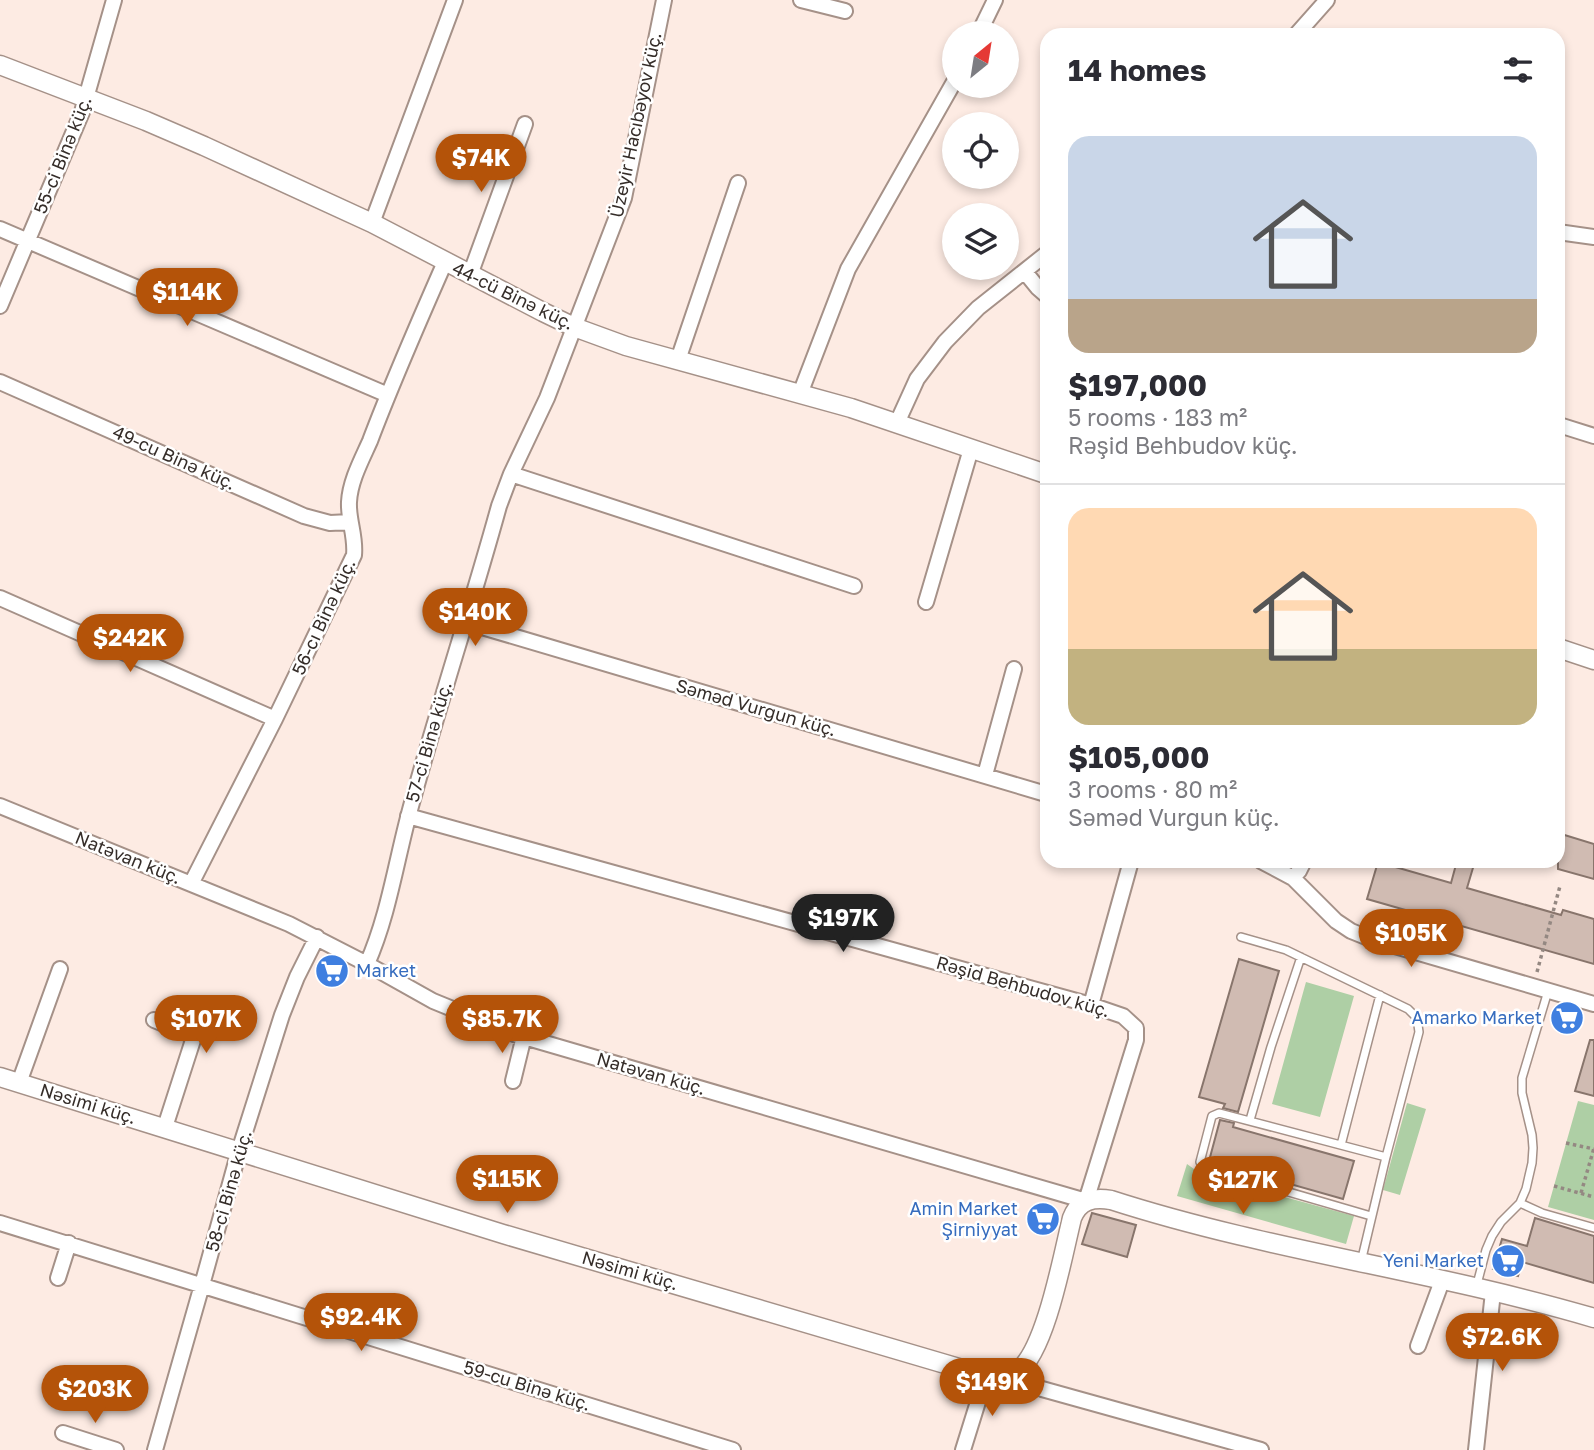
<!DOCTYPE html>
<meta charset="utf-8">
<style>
:root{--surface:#fff;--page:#f7f7f7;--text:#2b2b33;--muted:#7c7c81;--line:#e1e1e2;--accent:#b45309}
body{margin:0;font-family:"Golos Text",sans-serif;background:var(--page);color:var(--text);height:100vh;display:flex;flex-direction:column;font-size:26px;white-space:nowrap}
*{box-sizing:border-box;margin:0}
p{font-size:23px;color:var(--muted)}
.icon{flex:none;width:38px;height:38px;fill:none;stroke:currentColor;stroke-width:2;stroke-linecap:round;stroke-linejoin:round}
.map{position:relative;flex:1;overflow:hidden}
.details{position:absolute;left:1040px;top:28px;width:525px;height:840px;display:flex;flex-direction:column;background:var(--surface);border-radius:21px;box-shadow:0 4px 10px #0003}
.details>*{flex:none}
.needle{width:46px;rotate:30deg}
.buttons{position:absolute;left:942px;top:21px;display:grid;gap:14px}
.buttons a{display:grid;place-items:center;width:77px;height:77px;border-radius:50%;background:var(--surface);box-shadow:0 4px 10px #0003;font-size:35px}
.price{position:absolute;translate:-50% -60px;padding:0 16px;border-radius:24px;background:var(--accent);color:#fff;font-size:23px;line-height:46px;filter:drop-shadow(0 2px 4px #0008)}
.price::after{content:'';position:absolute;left:50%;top:42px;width:21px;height:16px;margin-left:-10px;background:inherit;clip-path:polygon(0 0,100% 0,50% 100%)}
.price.current{background:#222;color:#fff}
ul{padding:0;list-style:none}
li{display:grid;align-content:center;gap:14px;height:371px;padding:0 28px}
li+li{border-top:2px solid var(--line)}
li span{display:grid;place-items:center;height:217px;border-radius:21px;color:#555}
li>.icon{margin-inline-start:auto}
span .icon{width:126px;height:126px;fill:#fffc;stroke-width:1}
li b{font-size:30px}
h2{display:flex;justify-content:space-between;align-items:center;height:84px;padding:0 28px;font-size:30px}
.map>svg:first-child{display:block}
.green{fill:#aecfa5}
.building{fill:#d0bbb2;stroke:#88756c;stroke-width:2}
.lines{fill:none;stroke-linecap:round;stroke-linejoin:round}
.service-casing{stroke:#a59188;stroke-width:10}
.minor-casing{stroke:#a59188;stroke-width:18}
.tertiary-casing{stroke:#a59188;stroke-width:21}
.path{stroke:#948882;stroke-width:3.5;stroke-dasharray:3.5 3.5;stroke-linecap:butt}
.service{stroke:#fff;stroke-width:7}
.minor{stroke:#fff;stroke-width:14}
.tertiary{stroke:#fff;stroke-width:18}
.labels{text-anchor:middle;stroke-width:5;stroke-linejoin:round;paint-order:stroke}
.street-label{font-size:18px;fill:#352d29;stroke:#fff}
.shop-label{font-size:18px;fill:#366cbe;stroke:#fff;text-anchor:end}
</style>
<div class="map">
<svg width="1594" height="1450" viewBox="0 0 1594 1450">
<rect width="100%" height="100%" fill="#fdebe3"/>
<path class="green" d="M1306 982 1354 996 1320 1117 1272 1104Z
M1578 1101 1594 1105V1220L1548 1207Z
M1407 1103 1426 1109 1400 1195 1383 1190Z
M1187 1164 1201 1174 1354 1216 1346 1244 1177 1196Z"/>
<path class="building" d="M1558 833 1594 844V879L1558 869Z
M1457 861H1475L1467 888 1561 915 1563 910 1594 919V964L1367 899 1378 862 1451 883Z
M1239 959 1279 971 1238 1112 1223 1108 1225 1104 1199 1097Z
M1590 1040H1594V1096L1575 1091Z
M1220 1120 1234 1123 1233 1127 1354 1161 1343 1199 1209 1161Z
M1092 1213 1136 1225 1127 1257 1082 1244Z
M1535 1218 1594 1236V1283L1522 1262 1518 1276 1493 1269 1502 1239 1527 1246Z"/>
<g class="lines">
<g class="service-casing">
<path id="service" d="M1241 937 1286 950 1408 1009 1417 1018 1419 1032 1386 1157 1361 1262
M1250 1120 1271 1047 1301 957
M1341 1145 1380 995
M1520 1203 1542 1213 1594 1228
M1371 1216 1203 1167 1200 1162 1212 1116 1219 1113 1386 1157
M1476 1288 1486 1250 1492 1236 1501 1222 1520 1203 1526 1189 1532 1163 1533 1148 1532 1135 1522 1093V1078L1548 991"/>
</g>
<g class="minor-casing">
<path id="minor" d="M801 0 845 11
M979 33 995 0
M1296 35 1327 0
M372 223 455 0
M0 229 388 395
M1558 232 1594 237
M1025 272 1038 288 1046 295
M470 275 525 124
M0 306 82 112 114 0
M678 360 738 183
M0 382 304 516 330 523 350 522
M800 394 848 269 954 82
M897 423 917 379 945 342 978 308 1046 254
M1559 425 1594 436
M511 474 854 586
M0 598 275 719
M926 602 971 449
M465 622 1046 794
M985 775 1014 669
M0 806 289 924 367 964 433 1001 514 1034 1086 1201 1136 1040V1028L1123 1016 1091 1005 408 816
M1261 861 1293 878 1336 921 1351 931 1371 939 1594 1004
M1293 878 1299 871 1304 861
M191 884 275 719 354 555C356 536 348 520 349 502 350 481 362 459 370 441 393 380 419 321 445 262
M367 964C390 912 397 854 413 799 440 701 472 604 499 506L511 474 547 398 624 198 664 0
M1091 1005 1131 861
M154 1020 191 1035 193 1040 165 1127
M513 1081 524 1036
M19 1083 60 969
M0 1223 733 1450
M58 1278 69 1243
M1418 1346 1442 1281
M1016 1373 1024 1380 1042 1389 1261 1450
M63 1433 116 1450
M155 1450 202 1285 239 1151 282 1015 297 977 317 937
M963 1450 986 1376
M1476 1450 1493 1292"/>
</g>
<g class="tertiary-casing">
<path id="tertiary" d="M0 65 146 121 204 146 372 223 543 312 574 327 626 346 851 408 1046 474
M1558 648 1594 660
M0 1077 503 1234 986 1376C997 1377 1009 1377 1018 1371 1046 1350 1063 1254 1072 1218 1079 1200 1093 1197 1111 1200 1269 1251 1435 1271 1594 1318"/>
</g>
<path class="path" d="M1537 972 1560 886
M1566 1143 1594 1149
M1554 1186 1594 1197
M1581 1193 1594 1148"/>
<use href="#service" class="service"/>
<use href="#minor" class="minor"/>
<use href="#tertiary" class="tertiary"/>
</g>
<defs>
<g id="supermarket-disc" transform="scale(1.75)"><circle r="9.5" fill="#3f7fe0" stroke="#fff"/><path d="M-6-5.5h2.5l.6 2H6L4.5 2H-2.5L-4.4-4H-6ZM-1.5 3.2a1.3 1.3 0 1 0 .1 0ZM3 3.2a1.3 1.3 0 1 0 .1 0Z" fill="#fff"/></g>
</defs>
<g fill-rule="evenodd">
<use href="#supermarket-disc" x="332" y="971"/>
<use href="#supermarket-disc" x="1567" y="1018"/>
<use href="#supermarket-disc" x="1043" y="1219"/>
<use href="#supermarket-disc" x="1508" y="1261"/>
</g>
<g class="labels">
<g class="street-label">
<text transform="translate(636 125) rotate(-78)" y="6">Üzeyir Hacıbəyov küç.</text>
<text transform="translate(63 155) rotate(-68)" y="6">55-ci Binə küç.</text>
<text transform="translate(513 296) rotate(26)" y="6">44-cü Binə küç.</text>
<text transform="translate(174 458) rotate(24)" y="6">49-cu Binə küç.</text>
<text transform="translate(324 617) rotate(-65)" y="6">56-cı Binə küç.</text>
<text transform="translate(756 708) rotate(16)" y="6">Səməd Vurğun küç.</text>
<text transform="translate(429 742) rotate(-74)" y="6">57-ci Binə küç.</text>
<text transform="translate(128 858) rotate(22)" y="6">Natəvan küç.</text>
<text transform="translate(1023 987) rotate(16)" y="6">Rəşid Behbudov küç.</text>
<text transform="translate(651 1074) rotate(16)" y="6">Natəvan küç.</text>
<text transform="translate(88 1104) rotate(17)" y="6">Nəsimi küç.</text>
<text transform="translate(229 1191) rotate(-74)" y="6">58-ci Binə küç.</text>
<text transform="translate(630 1271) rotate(16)" y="6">Nəsimi küç.</text>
<text transform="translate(527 1386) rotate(17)" y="6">59-cu Binə küç.</text>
</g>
<g class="shop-label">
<text x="356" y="977" text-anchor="start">Market</text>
<text x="1542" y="1024">Amarko Market</text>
<text x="1018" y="1215">Amin Market<tspan x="1018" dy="21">Şirniyyat</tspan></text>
<text x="1484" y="1267">Yeni Market</text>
</g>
</g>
</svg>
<div class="buttons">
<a><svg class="needle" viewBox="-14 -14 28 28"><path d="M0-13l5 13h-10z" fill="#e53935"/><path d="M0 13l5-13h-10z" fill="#7c7c81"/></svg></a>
<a><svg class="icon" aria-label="locate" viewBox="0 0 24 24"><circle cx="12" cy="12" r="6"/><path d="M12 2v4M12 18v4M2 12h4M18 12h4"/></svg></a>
<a><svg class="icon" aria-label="layers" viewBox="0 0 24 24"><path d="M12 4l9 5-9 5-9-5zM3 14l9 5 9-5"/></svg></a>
</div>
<b class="price" style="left:481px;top:194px">$74K</b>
<b class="price" style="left:187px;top:328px">$114K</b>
<b class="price" style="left:475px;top:648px">$140K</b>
<b class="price" style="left:130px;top:674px">$242K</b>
<b class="price current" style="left:843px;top:954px">$197K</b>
<b class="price" style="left:1411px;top:969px">$105K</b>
<b class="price" style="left:206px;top:1055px">$107K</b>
<b class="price" style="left:502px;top:1055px">$85.7K</b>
<b class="price" style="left:507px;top:1215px">$115K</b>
<b class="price" style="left:1243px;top:1216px">$127K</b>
<b class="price" style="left:361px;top:1353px">$92.4K</b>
<b class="price" style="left:1502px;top:1373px">$72.6K</b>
<b class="price" style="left:992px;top:1418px">$149K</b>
<b class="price" style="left:95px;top:1425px">$203K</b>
<section class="details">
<h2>14 homes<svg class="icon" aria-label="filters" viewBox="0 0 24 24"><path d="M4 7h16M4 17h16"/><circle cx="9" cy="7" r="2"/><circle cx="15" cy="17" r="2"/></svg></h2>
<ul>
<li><span style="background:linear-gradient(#c9d6e8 75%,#b9a48a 0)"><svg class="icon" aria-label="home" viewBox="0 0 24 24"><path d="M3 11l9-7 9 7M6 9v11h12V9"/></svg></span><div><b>$197,000</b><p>5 rooms · 183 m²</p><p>Rəşid Behbudov küç.</p></div></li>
<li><span style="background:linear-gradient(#ffd9b3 65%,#c2b280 0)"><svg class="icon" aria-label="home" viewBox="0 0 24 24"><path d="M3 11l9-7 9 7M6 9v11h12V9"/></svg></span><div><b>$105,000</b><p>3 rooms · 80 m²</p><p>Səməd Vurğun küç.</p></div></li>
</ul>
</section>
</div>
